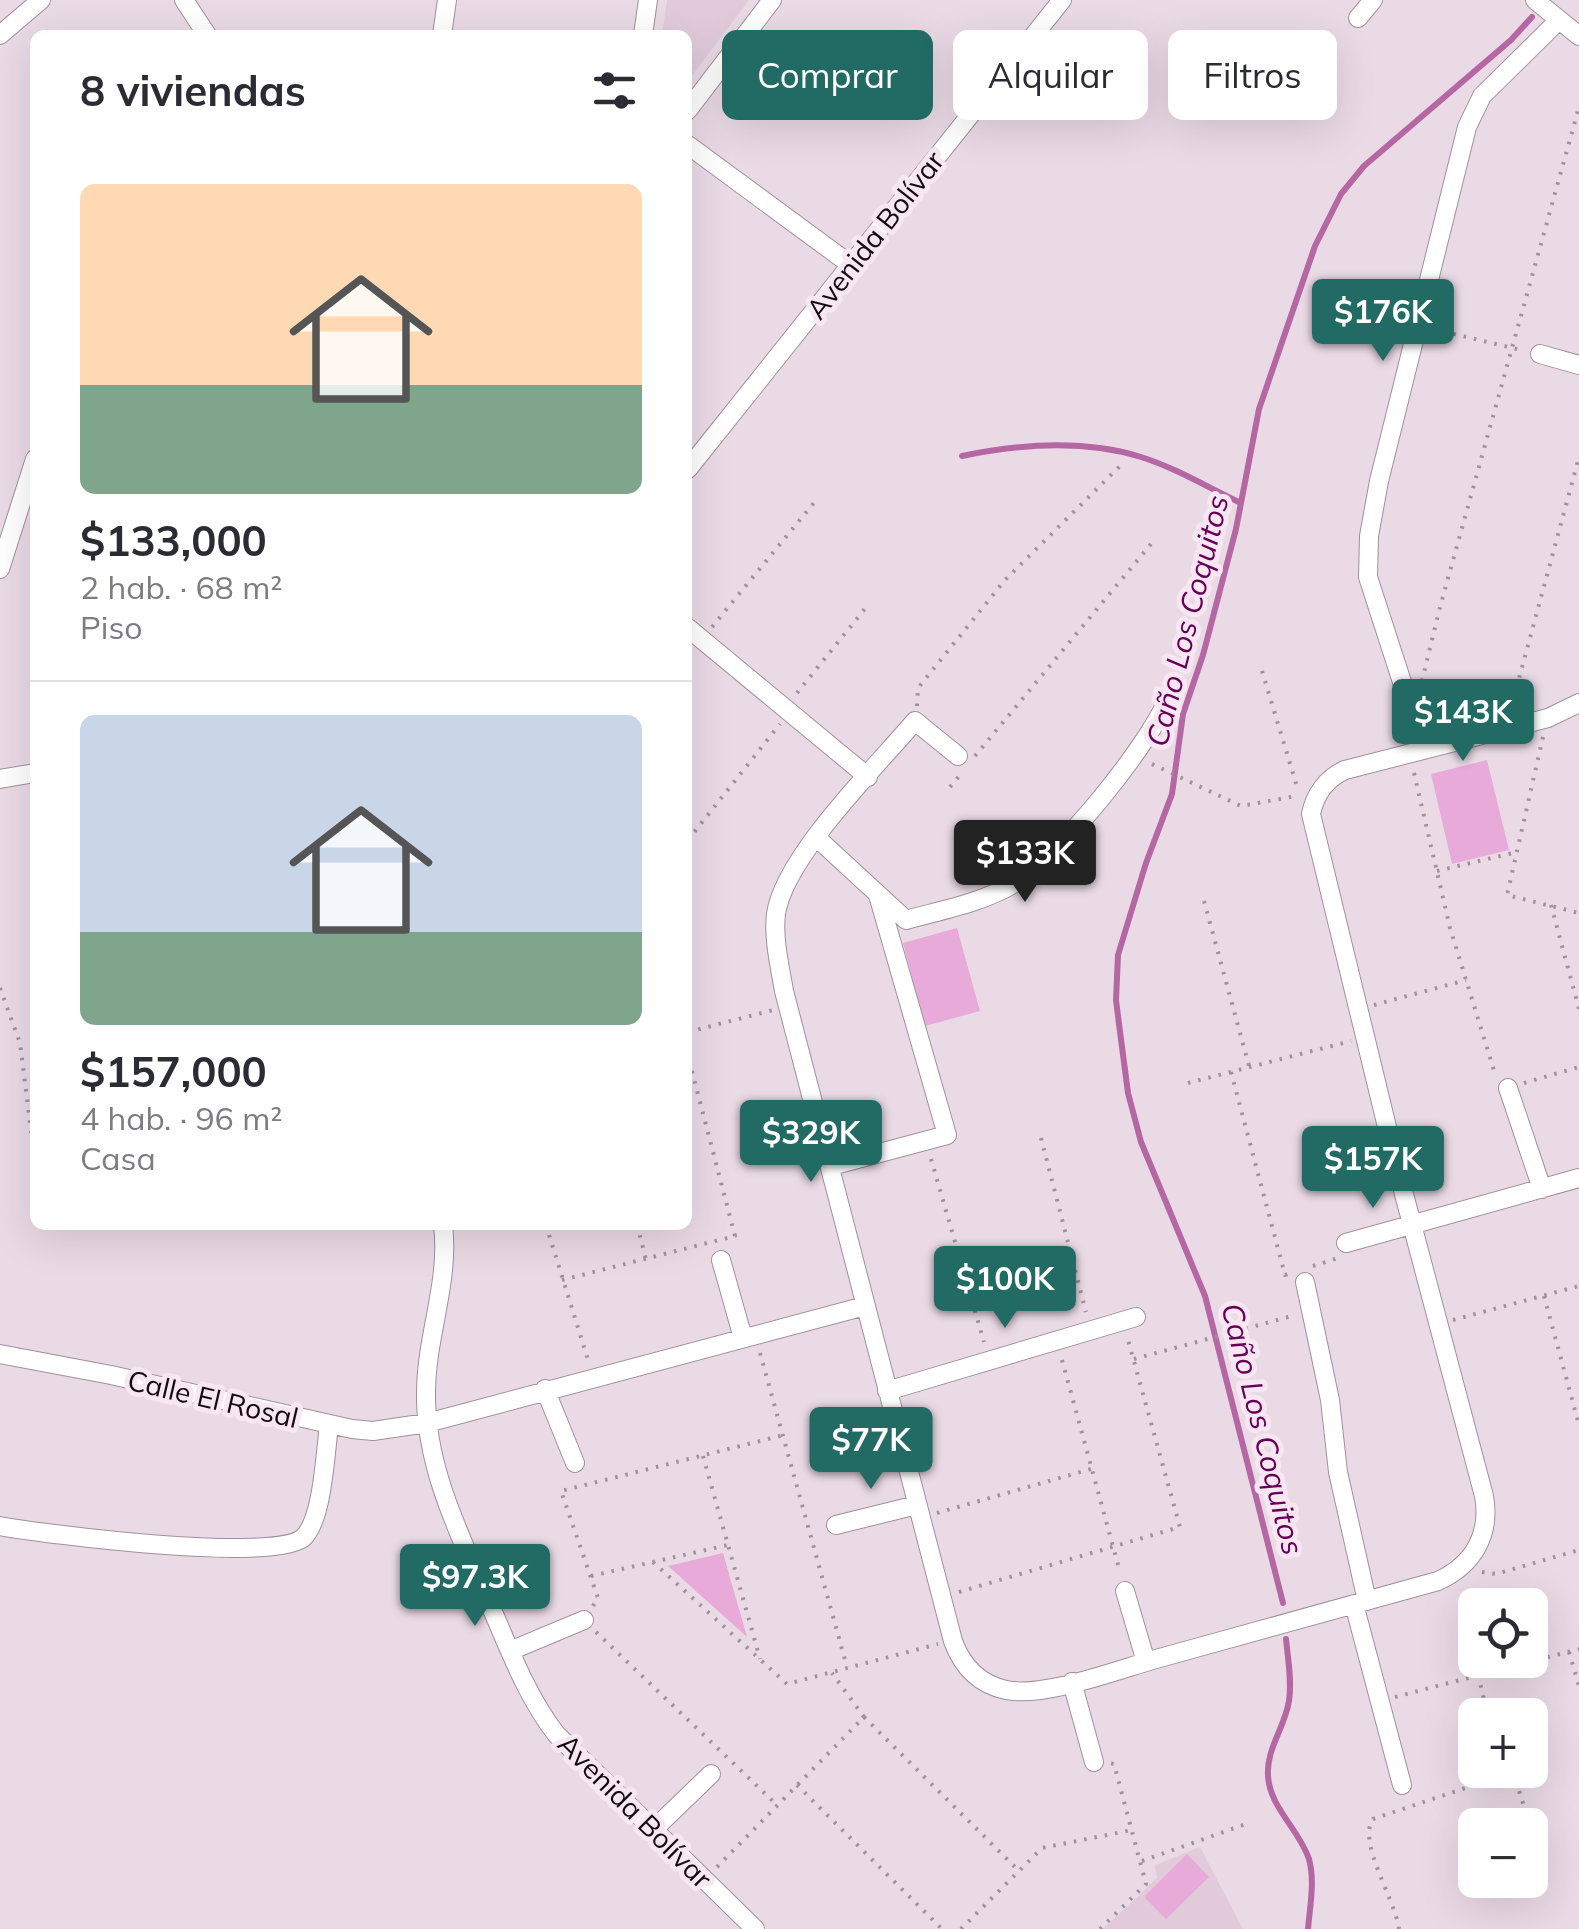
<!DOCTYPE html>
<html lang="es">
<meta charset="utf-8">
<style>
:root{--surface:#fff;--page:#f2f2f3;--text:#2b2b33;--muted:#7c7c81;--line:#e1e1e2;--accent:#226b64}
body{margin:0;font-family:Mulish,sans-serif;background:var(--page);color:var(--text);height:100vh;display:flex;flex-direction:column;font-size:38px;white-space:nowrap}
*{box-sizing:border-box;margin:0}
p{font-size:32px;color:var(--muted)}
.icon{flex:none;width:55px;height:55px;fill:none;stroke:currentColor;stroke-width:2;stroke-linecap:round;stroke-linejoin:round}
.map{position:relative;flex:1;overflow:hidden}
.sheet{position:absolute;left:30px;top:30px;width:662px;height:1200px;display:flex;flex-direction:column;background:var(--surface);border-radius:15px;box-shadow:0 10px 40px #0002}
.sheet>*{flex:none}
.hud{position:absolute;left:722px;top:30px;width:705px;height:90px;display:flex;gap:20px}
.fabs{position:absolute;left:1458px;top:1588px;display:grid;gap:20px}
.fabs a{display:grid;place-items:center;width:90px;height:90px;border-radius:15px;background:var(--surface);box-shadow:0 10px 40px #0002;font-size:50px}
.price{position:absolute;translate:-50% -85px;padding:0 22px;border-radius:10px;background:var(--accent);color:#fff;font-size:32px;line-height:65px;filter:drop-shadow(0 2px 5px #0008)}
.price::after{content:'';position:absolute;left:50%;top:60px;width:30px;height:22px;margin-left:-15px;background:inherit;clip-path:polygon(0 0,100% 0,50% 100%)}
.price.on{background:#222;color:#fff}
ul{padding:0;list-style:none}
li{display:grid;align-content:center;gap:20px;height:530px;padding:0 50px}
li+li{border-top:2px solid var(--line)}
li span{display:grid;place-items:center;height:310px;border-radius:15px;color:#555}
li>.icon{margin-inline-start:auto}
span .icon{width:180px;height:180px;fill:#fffc;stroke-width:1}
li b{font-size:42px}
h2{display:flex;justify-content:space-between;align-items:center;height:120px;padding:0 50px;font-size:42px}
.tag{padding:0 35px;border-radius:15px;background:var(--surface);box-shadow:0 10px 40px #0002;font-size:35px;line-height:90px}
.tag.on{background:var(--accent);color:#fff}
.map>svg:first-child{display:block}
.built{fill:#e1cbdb}
.green{fill:#e8aad8}
.lines{fill:none;stroke-linecap:round;stroke-linejoin:round}
.stream{stroke:#b467a3;stroke-width:6}
.street-casing{stroke:#9f919b;stroke-width:20}
.path{stroke:#9f929c;stroke-width:4;stroke-dasharray:2.5 8;stroke-linecap:butt}
.street{stroke:#fff;stroke-width:18}
.labels{text-anchor:middle;stroke-width:10;stroke-linejoin:round;paint-order:stroke}
.street-label{font-size:28px;fill:#100b0f;stroke:#f8e7f3}
.water-label{font-size:30px;font-style:italic;fill:#650056;stroke:#f8e7f3}
</style>
<div class="map">
<svg width="1579" height="1929" viewBox="0 0 1579 1929">
<rect width="100%" height="100%" fill="#eadae6"/>
<path class="built" d="M667 0H749L688 81V35H662Z
M1200 1847 1243 1929H1103L1157 1878 1155 1865Z"/>
<path class="green" d="M1487 760 1509 850 1452 864 1431 774Z
M957 928 980 1011 925 1026 903 943Z
M723 1553 747 1637 668 1566Z
M1187 1854 1209 1877 1166 1919 1144 1897Z"/>
<g class="lines">
<path class="stream" d="M962 456C1020 444 1083 439 1141 457 1176 468 1209 488 1241 503
M1283 1603 1205 1296 1141 1142 1128 1093 1119 1024 1116 1000 1118 955 1146 863 1172 794 1183 714 1203 655 1236 529 1259 409 1315 246 1341 194 1364 166 1511 40 1532 17
M1286 1639C1288 1659 1292 1681 1289 1701 1285 1727 1266 1749 1268 1776 1270 1808 1299 1829 1309 1859 1315 1881 1310 1906 1308 1929"/>
<g class="street-casing">
<path id="street" d="M184 0 207 35
M1535 0 1579 36
M1358 18 1373 0
M0 35 41 0
M442 35 447 0
M643 35 648 0
M688 110 772 0
M688 145 851 265
M1540 354 1579 365
M688 469 1062 0
M0 569 35 459
M688 628 868 777
M1424 750 1368 577 1369 536 1379 481 1467 127 1482 96 1559 20
M958 756 915 721C877 766 784 857 776 914 773 939 780 967 784 991L953 1641C962 1666 979 1684 1006 1690 1044 1698 1117 1670 1156 1659 1250 1633 1344 1607 1438 1581 1473 1565 1491 1535 1484 1496L1396 1164 1311 814C1315 794 1327 778 1345 770L1548 718 1579 703
M0 779 35 773
M817 838 906 920C942 910 982 903 1015 883 1059 857 1152 742 1170 694
M1508 1088 1542 1189
M831 1166 947 1135 878 895
M443 1225C450 1282 426 1336 426 1393 425 1468 461 1537 490 1605 510 1650 526 1695 556 1734L755 1929
M1346 1243 1579 1178
M721 1260 743 1338
M1305 1282 1330 1400 1338 1472 1367 1601
M0 1354 111 1375 352 1429 373 1431 427 1423 865 1306
M545 1389 575 1463
M887 1391 1136 1317
M836 1525 917 1505
M0 1526C44 1534 278 1564 304 1537 323 1517 325 1454 329 1426
M1125 1591 1146 1662
M1354 1604 1402 1785
M510 1651 584 1620
M1072 1682 1094 1762
M653 1830 711 1774"/>
</g>
<path class="path" d="M1433 329 1521 350
M712 627 817 499
M1262 671 1298 790
M1422 681 1440 607 1579 107
M797 693 868 605
M917 706 918 688 1005 580 1121 465
M1511 708 1579 457
M1543 737 1507 895 1579 913
M975 756 1151 544
M1152 764 1241 806 1296 796
M1414 773 1450 928 1496 1077
M950 787 960 775
M688 840 780 724
M1437 871 1517 852
M1204 901 1249 1066
M1551 905 1579 1009
M0 988 20 1043 35 1162
M1374 1005 1466 980
M688 1032 773 1010
M1231 1072 1285 1275 1290 1273
M1188 1083 1351 1041
M1524 1083 1579 1067
M1041 1138 1086 1312
M931 1159 984 1342
M43 1225 44 1229
M546 1225 589 1363
M637 1225 646 1259
M1313 1266 1338 1258
M562 1280 735 1236 688 1056
M1544 1296 1579 1425
M1453 1320 1579 1286
M760 1353 847 1667
M1134 1359 1292 1316
M1062 1360 1120 1572
M703 1456 760 1659
M937 1513 1091 1469
M653 1562 787 1684 938 1644
M1482 1572 1496 1574 1579 1550
M591 1576 728 1545
M959 1592 1180 1527 1128 1340
M593 1606 598 1598 561 1491 784 1435
M596 1632 777 1805
M1569 1652 1579 1686
M1478 1675 1488 1715
M1395 1697 1579 1649
M864 1717 1019 1871
M797 1785 942 1929
M1530 1826 1544 1869
M1142 1861 1246 1824
M717 1867 864 1717 832 1673
M961 1929 1042 1848 1132 1830
M1100 1929 1146 1884 1114 1764 1109 1763
M1399 1929C1395 1899 1357 1842 1373 1819L1513 1772 1530 1825"/>
<use href="#street" class="street"/>
</g>
<g class="labels">
<g class="street-label">
<text transform="translate(875 235) rotate(-52)" y="10">Avenida Bolívar</text>
<text transform="translate(213 1399) rotate(13)" y="10">Calle El Rosal</text>
<text transform="translate(635 1811) rotate(45)" y="10">Avenida Bolívar</text>
</g>
<g class="water-label">
<text transform="translate(1188 621) rotate(-76)" y="10">Caño Los Coquitos</text>
<text transform="translate(1262 1429) rotate(76)" y="10">Caño Los Coquitos</text>
</g>
</g>
</svg>
<div class="fabs">
<a><svg class="icon" aria-label="locate" viewBox="0 0 24 24"><circle cx="12" cy="12" r="6"/><path d="M12 2v4M12 18v4M2 12h4M18 12h4"/></svg></a>
<a>+</a>
<a>−</a>
</div>
<b class="price" style="left:1383px;top:364px">$176K</b>
<b class="price" style="left:1463px;top:764px">$143K</b>
<b class="price on" style="left:1025px;top:905px">$133K</b>
<b class="price" style="left:811px;top:1185px">$329K</b>
<b class="price" style="left:1373px;top:1211px">$157K</b>
<b class="price" style="left:1005px;top:1331px">$100K</b>
<b class="price" style="left:871px;top:1492px">$77K</b>
<b class="price" style="left:475px;top:1629px">$97.3K</b>
<div class="hud">
<a class="tag on">Comprar</a>
<a class="tag">Alquilar</a>
<a class="tag">Filtros</a>
</div>
<section class="sheet">
<h2>8 viviendas<svg class="icon" aria-label="filters" viewBox="0 0 24 24"><path d="M4 7h16M4 17h16"/><circle cx="9" cy="7" r="2"/><circle cx="15" cy="17" r="2"/></svg></h2>
<ul>
<li><span style="background:linear-gradient(#ffd9b3 65%,#7fa58c 0)"><svg class="icon" aria-label="home" viewBox="0 0 24 24"><path d="M3 11l9-7 9 7M6 9v11h12V9"/></svg></span><div><b>$133,000</b><p>2 hab. · 68 m²</p><p>Piso</p></div></li>
<li><span style="background:linear-gradient(#c9d6e8 70%,#7fa58c 0)"><svg class="icon" aria-label="home" viewBox="0 0 24 24"><path d="M3 11l9-7 9 7M6 9v11h12V9"/></svg></span><div><b>$157,000</b><p>4 hab. · 96 m²</p><p>Casa</p></div></li>
</ul>
</section>
</div>
